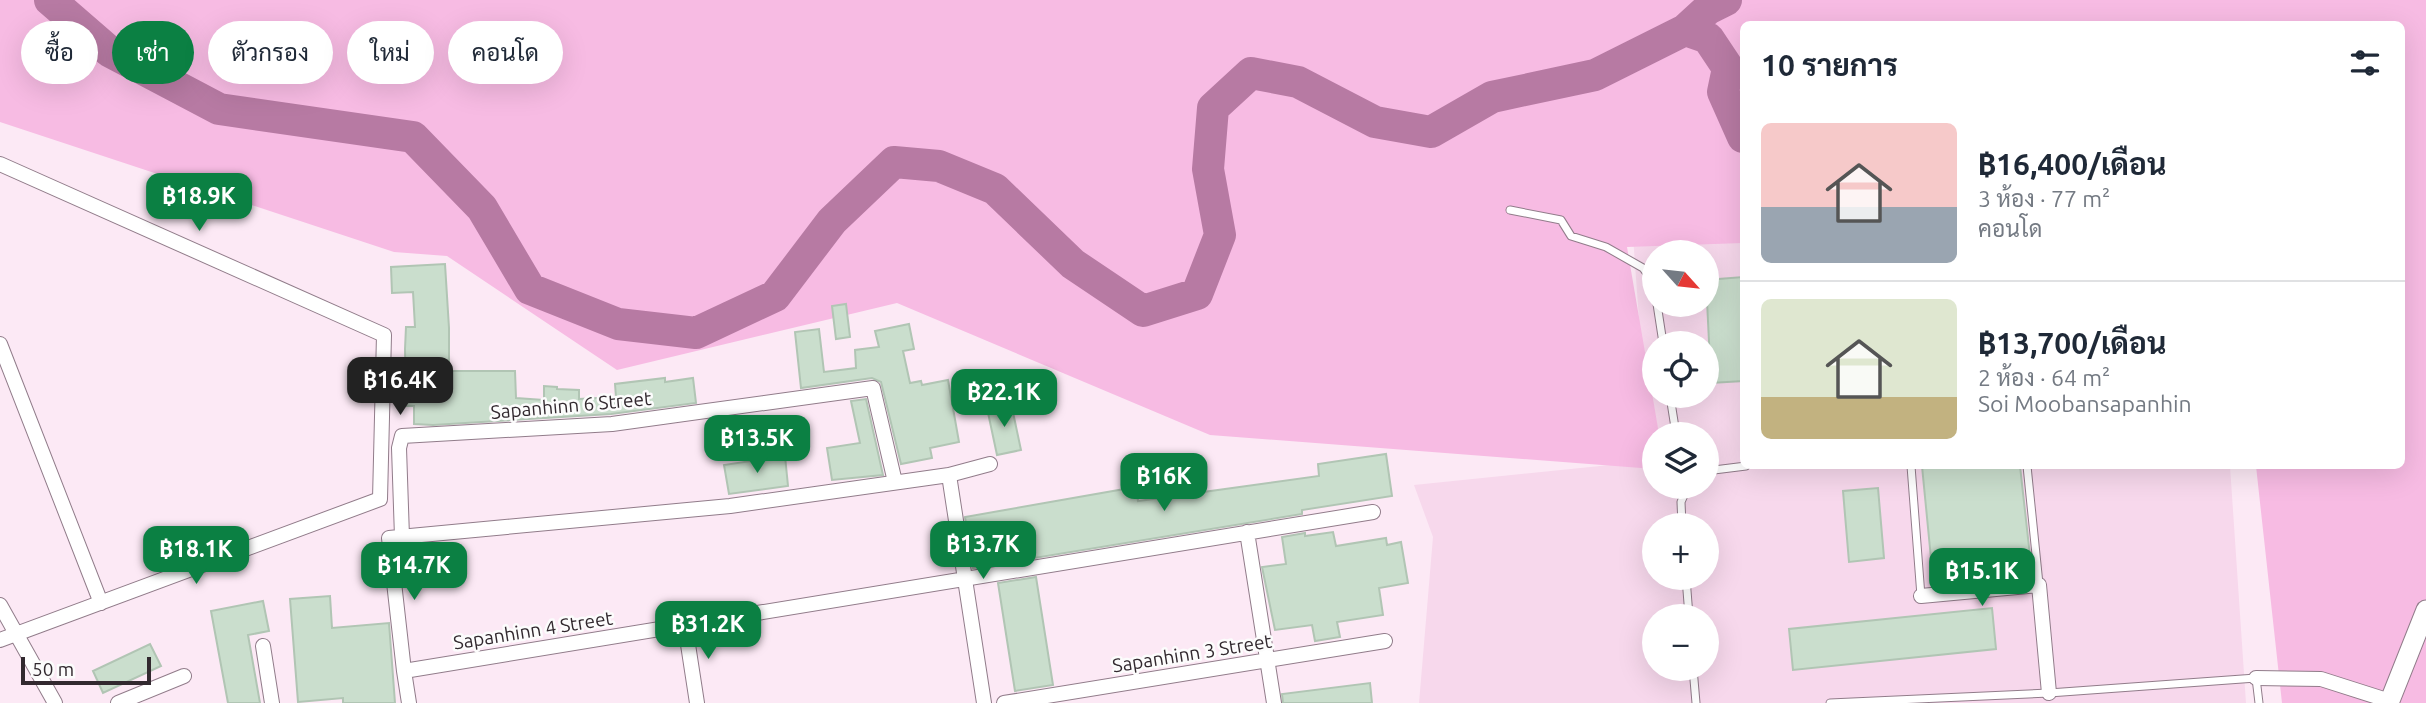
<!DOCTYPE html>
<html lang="th">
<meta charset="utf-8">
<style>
:root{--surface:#fff;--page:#f2f2f3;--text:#1f2937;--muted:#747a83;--line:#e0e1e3;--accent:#0b8043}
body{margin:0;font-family:Ubuntu,Sarabun,sans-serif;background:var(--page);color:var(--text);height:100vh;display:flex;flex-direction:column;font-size:26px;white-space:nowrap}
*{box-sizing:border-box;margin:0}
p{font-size:23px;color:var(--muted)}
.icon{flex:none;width:38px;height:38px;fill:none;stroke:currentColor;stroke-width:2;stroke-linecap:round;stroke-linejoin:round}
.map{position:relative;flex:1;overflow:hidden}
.side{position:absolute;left:1740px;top:21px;width:665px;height:448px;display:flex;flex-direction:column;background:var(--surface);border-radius:10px;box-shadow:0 7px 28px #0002}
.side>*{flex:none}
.top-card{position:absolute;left:21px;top:21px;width:665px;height:63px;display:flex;gap:14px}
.needle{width:46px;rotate:117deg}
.controls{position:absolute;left:1642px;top:240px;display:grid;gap:14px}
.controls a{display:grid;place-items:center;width:77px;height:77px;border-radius:50%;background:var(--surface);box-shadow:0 7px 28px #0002;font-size:35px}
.scale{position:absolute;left:21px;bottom:18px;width:130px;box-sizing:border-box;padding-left:7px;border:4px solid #32292f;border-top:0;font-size:19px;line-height:24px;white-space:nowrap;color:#32292f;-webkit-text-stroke:5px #fcfcfc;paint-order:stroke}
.price{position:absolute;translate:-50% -60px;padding:0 16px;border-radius:14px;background:var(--accent);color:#fff;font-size:23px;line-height:46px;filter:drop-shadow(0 2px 4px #0008)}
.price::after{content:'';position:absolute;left:50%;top:42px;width:21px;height:16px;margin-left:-10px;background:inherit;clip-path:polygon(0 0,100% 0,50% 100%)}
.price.active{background:#222;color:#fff}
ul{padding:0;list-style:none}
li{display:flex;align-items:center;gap:21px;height:175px;padding:0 21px}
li+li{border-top:2px solid var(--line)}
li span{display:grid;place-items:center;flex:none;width:196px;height:140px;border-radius:10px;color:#555}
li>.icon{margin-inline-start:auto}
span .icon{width:84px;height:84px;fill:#fffc;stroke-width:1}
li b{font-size:30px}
h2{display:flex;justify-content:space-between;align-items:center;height:84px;padding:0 21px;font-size:30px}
.chip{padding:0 24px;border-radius:32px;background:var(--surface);box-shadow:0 7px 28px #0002;font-size:24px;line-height:63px}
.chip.active{background:var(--accent);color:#fff}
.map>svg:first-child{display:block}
.built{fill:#f7d8ec;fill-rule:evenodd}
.green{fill:#f7bbe3}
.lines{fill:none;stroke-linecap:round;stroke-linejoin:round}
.river{stroke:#b77aa3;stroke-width:32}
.building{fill:#cadecd;stroke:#b1c5b4;stroke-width:2}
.lane-casing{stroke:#917c8a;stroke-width:9}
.street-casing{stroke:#917c8a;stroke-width:16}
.secondary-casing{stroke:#917c8a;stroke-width:21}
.lane{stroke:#fff;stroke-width:7}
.street{stroke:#fff;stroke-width:14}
.secondary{stroke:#fff;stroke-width:19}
.labels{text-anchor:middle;stroke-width:5;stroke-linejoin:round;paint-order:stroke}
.street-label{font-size:19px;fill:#32292f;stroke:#fcfcfc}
</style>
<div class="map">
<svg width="2426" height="703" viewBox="0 0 2426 703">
<rect width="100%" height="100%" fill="#fce9f5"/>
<path class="built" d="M1743 233V466H2230L2246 703H1419L1433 537 1414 485 1649 461 1633 236ZM1654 252H1706V304H1654ZM1654 343H1706V396H1654ZM1654 434H1706V486H1654ZM1654 525H1706V578H1654ZM1654 616H1706V668H1654Z"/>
<path class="green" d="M0 0H2426V703H2282L2256 466H2401V24H1743V243L1627 247 1659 434H1654V469L1210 435 897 303 617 370 447 256 394 252 0 122Z"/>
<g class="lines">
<path class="river" d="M50 0 109 51 219 109 413 137 482 208 530 289 618 324 696 333 775 296 832 221 894 162 939 166 995 189 1073 264 1143 311 1197 294 1220 235 1208 169 1213 108 1251 73 1298 82 1375 122 1431 132 1492 97 1595 75 1685 30 1708 38 1728 68 1723 92 1743 137
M1685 30 1708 9 1726 0"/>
</g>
<path class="building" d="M445 264 449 328V371H515L516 398 544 400V386L557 387V389L579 390V399L616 397 615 384 665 378V382L693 378 696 403 611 414 433 425 414 424V406H406L405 349 406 327H415L413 292 392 293 391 267Z
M1743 277V381L1711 383 1706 280Z
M846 304 850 337 836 339 832 306Z
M909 324 914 349 903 351 910 383 921 381 922 385 948 380 959 442 930 448 932 458 901 464 881 382 872 378 801 388 795 332 819 329 824 372 856 368 855 350 879 347 875 331Z
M866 399 883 475 832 480 827 448 860 443 851 401Z
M1011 403 1021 450 997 455 987 408Z
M1386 454 1392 496 1302 510V514L973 568 965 517 1136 487 1138 501 1319 476 1318 464Z
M785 456 788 486 729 494 724 465Z
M1922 466H2020L2032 574 1995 577V574L1933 579Z
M1878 488 1884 558 1849 562 1843 491Z
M1333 532 1336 546 1386 538 1387 545 1401 542 1408 583 1379 588 1383 615 1337 622 1340 637 1315 641 1312 625 1275 630 1262 567 1286 564 1282 537 1305 533V536Z
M1036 577 1053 685 1015 691 998 583Z
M330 596 332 628 389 623 395 703H343V698L298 702 290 599Z
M263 601 269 631 248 635 260 703H228L211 611Z
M1992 608 1996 649 1793 670 1789 629Z
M150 644 161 666 103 693 93 671Z
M1370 683 1372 703H1283L1282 694Z"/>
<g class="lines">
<g class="lane-casing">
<path id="lane" d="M1510 210 1561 220 1571 236 1606 247 1643 268 1654 283
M1657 304 1663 343
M1670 396 1676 434
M1911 466 1921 596
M2027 466 2039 584
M1706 471 1746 466
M1682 525 1681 502 1688 486
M1686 578 1689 616
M1693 668 1696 703
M1830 703 2049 693 2256 678 2259 703"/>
</g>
<g class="street-casing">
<path id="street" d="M0 164 384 335 380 499 0 640
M0 344 101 603
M1247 532 1274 703
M402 537 399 448 402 436 612 424 873 388 895 482
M1921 596 2039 585 2049 693
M0 605 55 703
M685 625 697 703
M263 646 272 703
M404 671 1373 512
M2256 678 2321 679 2390 701
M118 703 184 676
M409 703 404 671 389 538 730 506 949 475
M984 703 949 475 990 464
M1004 703 1385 641"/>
</g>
<g class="secondary-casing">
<path id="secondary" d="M2389 703 2426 610"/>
</g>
<use href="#lane" class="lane"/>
<use href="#street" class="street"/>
<use href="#secondary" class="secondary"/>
</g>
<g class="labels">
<g class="street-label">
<text transform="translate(571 405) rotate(-5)" y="7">Sapanhinn 6 Street</text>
<text transform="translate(533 630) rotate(-9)" y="7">Sapanhinn 4 Street</text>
<text transform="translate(1192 653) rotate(-9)" y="7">Sapanhinn 3 Street</text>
</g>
</g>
</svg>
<div class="controls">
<a><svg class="needle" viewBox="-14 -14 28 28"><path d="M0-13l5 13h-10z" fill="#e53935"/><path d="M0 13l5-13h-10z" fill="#747a83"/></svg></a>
<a><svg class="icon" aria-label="locate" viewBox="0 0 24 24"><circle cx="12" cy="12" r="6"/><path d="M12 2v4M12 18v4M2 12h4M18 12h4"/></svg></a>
<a><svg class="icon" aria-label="layers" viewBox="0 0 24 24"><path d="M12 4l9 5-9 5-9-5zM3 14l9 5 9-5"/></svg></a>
<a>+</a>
<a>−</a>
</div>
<div class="scale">50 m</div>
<b class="price" style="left:199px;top:233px">฿18.9K</b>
<b class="price active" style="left:400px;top:417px">฿16.4K</b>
<b class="price" style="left:1004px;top:429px">฿22.1K</b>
<b class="price" style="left:757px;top:475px">฿13.5K</b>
<b class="price" style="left:1164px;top:513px">฿16K</b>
<b class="price" style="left:983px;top:581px">฿13.7K</b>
<b class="price" style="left:196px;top:586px">฿18.1K</b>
<b class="price" style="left:414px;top:602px">฿14.7K</b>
<b class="price" style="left:1982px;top:608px">฿15.1K</b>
<b class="price" style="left:708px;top:661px">฿31.2K</b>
<div class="top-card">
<a class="chip">ซื้อ</a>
<a class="chip active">เช่า</a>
<a class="chip">ตัวกรอง</a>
<a class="chip">ใหม่</a>
<a class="chip">คอนโด</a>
</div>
<section class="side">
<h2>10 รายการ<svg class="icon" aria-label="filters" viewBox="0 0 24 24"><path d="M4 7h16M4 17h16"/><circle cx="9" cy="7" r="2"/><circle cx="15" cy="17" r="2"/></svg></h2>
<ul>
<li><span style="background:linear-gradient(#f6c9c9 60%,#9aa5b1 0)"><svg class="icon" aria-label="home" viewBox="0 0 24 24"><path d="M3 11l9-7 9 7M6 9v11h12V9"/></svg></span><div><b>฿16,400/เดือน</b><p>3 ห้อง · 77 m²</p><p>คอนโด</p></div></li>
<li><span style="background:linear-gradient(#dfe7d0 70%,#c2b280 0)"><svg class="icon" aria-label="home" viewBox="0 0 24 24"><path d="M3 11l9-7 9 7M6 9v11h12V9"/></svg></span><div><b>฿13,700/เดือน</b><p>2 ห้อง · 64 m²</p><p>Soi Moobansapanhin</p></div></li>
</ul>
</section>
</div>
